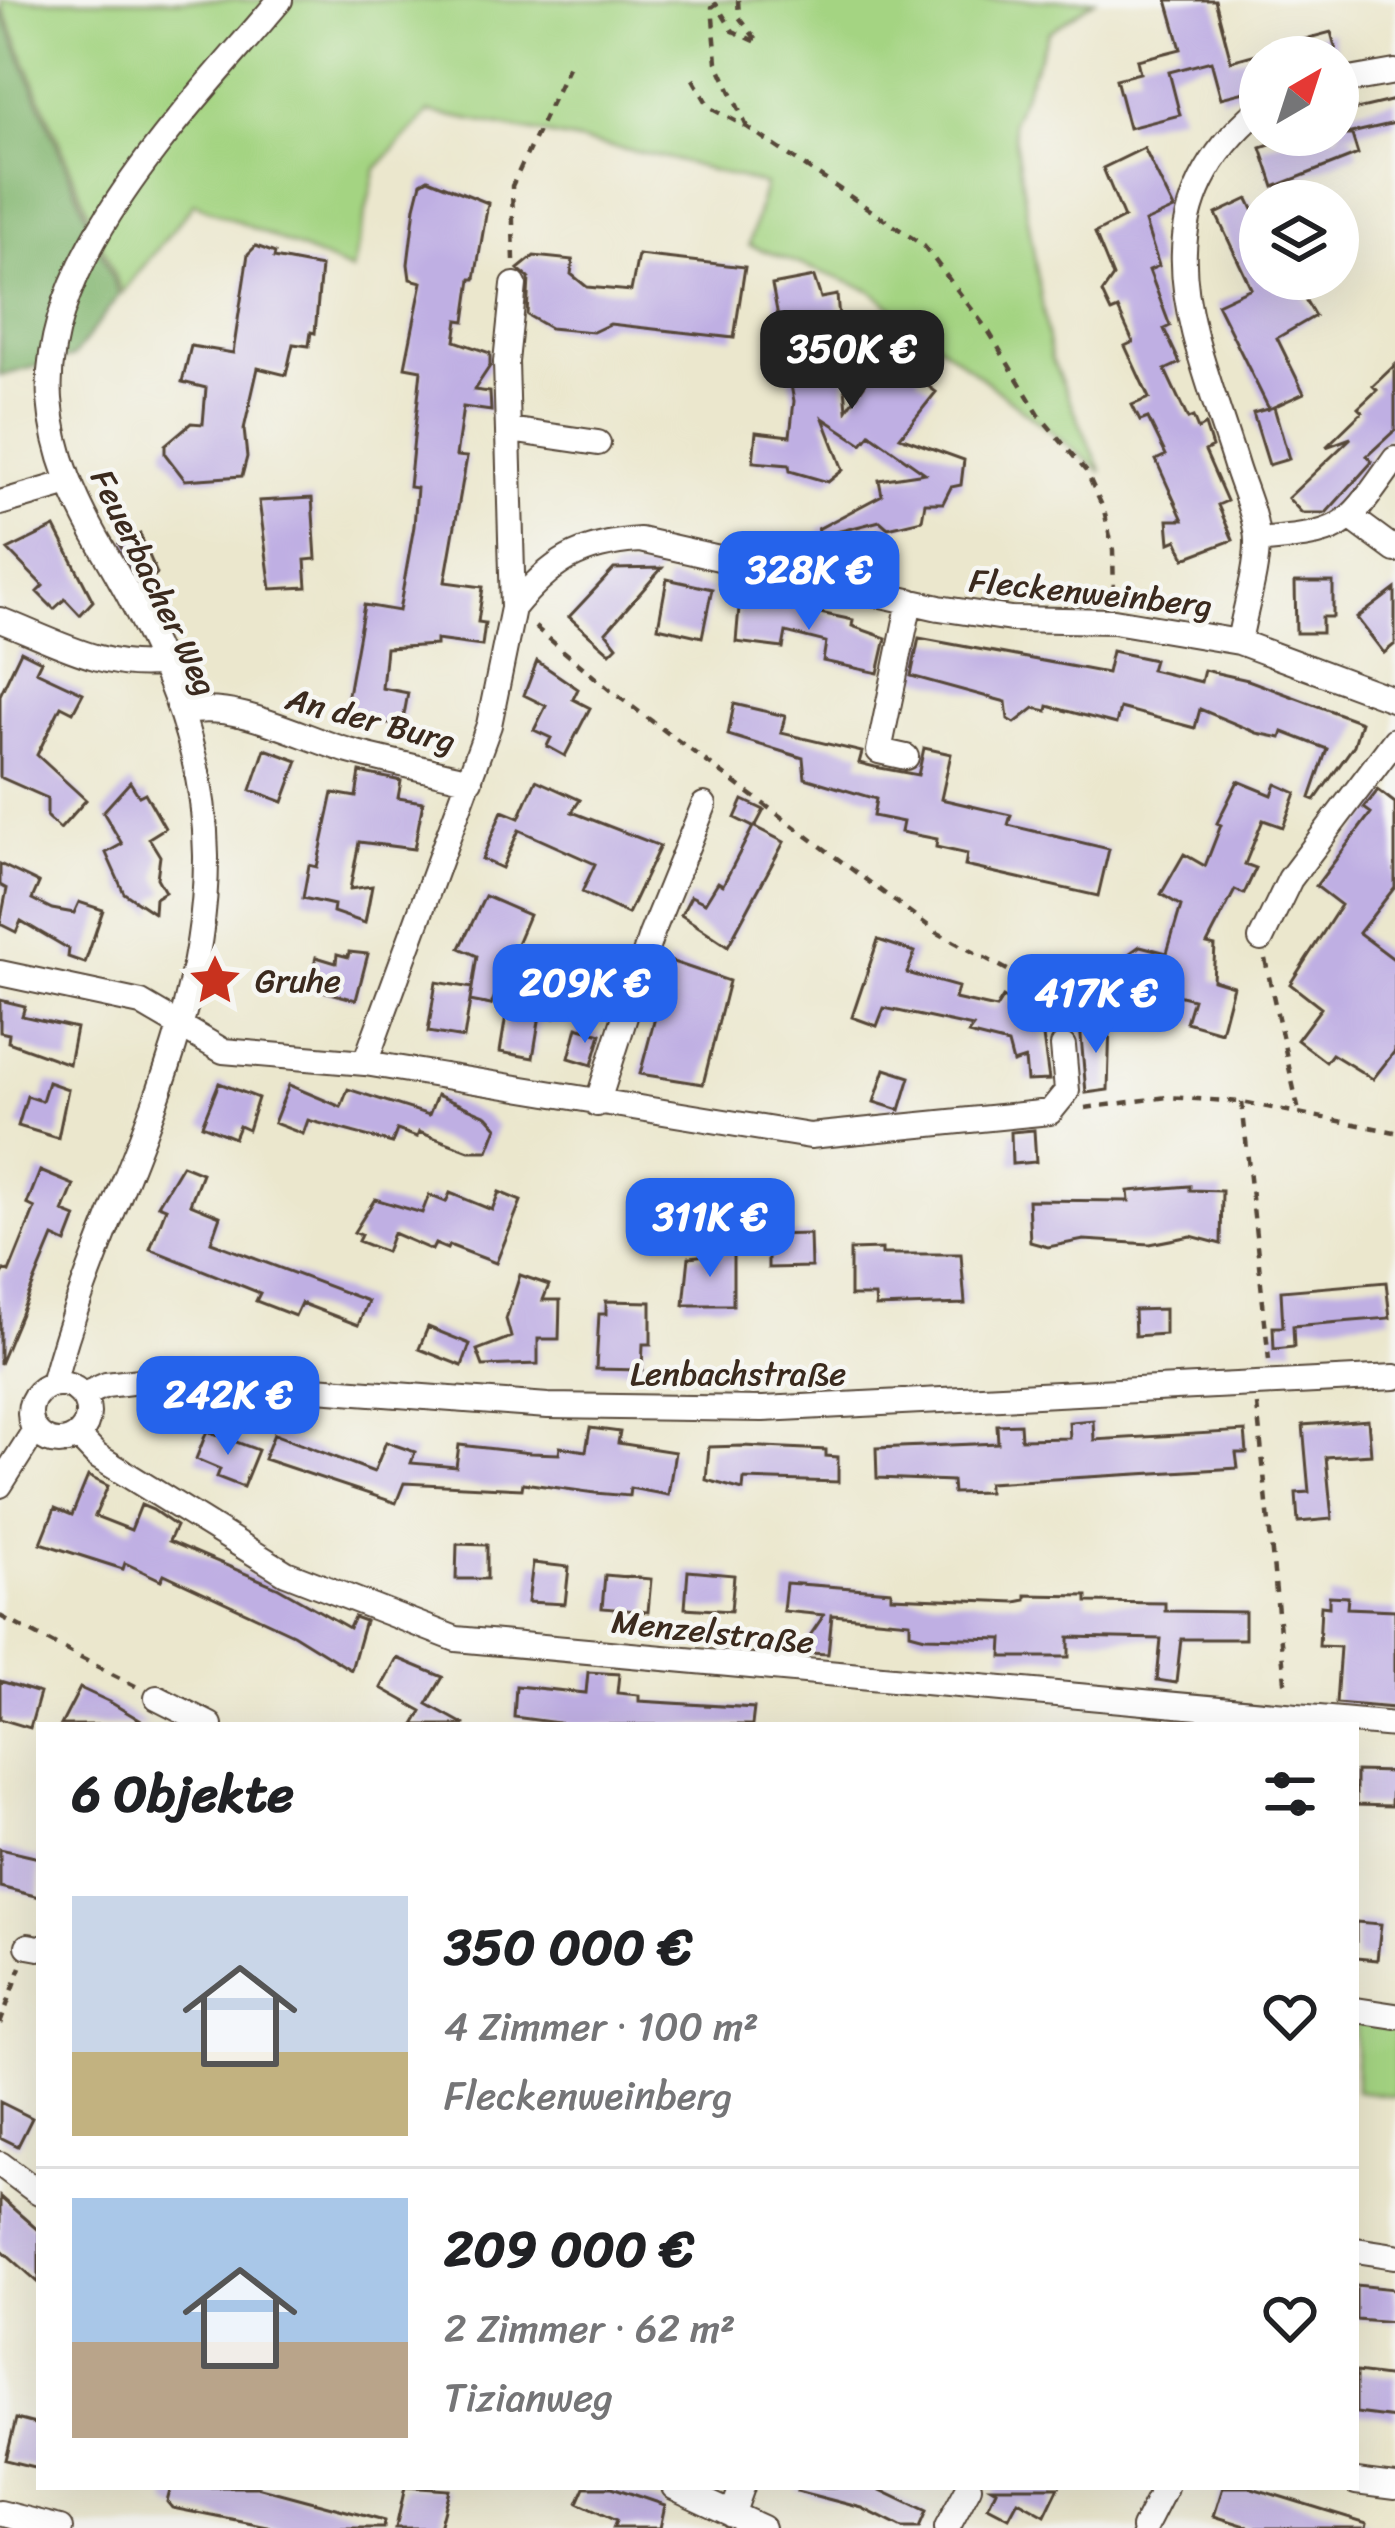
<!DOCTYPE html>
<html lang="de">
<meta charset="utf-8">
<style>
:root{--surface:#fff;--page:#f6f6f6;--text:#202124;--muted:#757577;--line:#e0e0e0;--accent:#2563eb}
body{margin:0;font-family:Sriracha,sans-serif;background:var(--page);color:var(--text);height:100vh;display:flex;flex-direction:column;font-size:45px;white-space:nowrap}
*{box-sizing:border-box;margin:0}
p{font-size:39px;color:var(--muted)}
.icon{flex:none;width:66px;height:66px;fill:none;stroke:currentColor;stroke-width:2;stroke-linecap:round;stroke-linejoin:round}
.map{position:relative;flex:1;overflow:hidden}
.drawer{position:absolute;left:36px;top:1722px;width:1323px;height:768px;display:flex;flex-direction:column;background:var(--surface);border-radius:0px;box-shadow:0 12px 48px #0002}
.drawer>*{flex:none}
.needle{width:78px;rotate:39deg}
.buttons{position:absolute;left:1239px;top:36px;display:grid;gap:24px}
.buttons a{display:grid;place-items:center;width:120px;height:120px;border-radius:50%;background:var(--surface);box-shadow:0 12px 48px #0002;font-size:60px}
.price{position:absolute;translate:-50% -102px;padding:0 27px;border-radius:24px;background:var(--accent);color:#fff;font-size:39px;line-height:78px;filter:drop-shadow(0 3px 6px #0008)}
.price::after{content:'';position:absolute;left:50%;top:72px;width:36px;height:27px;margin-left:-18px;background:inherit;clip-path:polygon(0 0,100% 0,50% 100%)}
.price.current{background:#222;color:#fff}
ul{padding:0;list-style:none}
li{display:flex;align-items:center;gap:36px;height:300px;padding:0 36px}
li+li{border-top:3px solid var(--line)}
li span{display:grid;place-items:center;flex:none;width:336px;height:240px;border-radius:0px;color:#555}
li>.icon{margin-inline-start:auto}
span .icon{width:144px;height:144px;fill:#fffc;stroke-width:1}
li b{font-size:51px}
h2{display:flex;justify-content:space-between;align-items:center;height:144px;padding:0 36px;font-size:51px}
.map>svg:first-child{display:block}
.green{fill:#a4d482;stroke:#707f50;stroke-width:3}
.forest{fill:#83b670;stroke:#5f7047;stroke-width:3}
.building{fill:#bfafe3}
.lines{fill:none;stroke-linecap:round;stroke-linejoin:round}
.minor-casing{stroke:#554638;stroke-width:28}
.path{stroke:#554638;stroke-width:4.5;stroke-dasharray:9 9;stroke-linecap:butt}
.minor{stroke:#fff;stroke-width:24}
.labels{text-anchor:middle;stroke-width:9;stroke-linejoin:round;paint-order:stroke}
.street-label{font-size:33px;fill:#3b2a1e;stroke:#f6f6f2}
.poi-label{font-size:33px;fill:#3b2a1e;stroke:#f6f6f2;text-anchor:start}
</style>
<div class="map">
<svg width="1395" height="2528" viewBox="0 0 1395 2528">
<rect width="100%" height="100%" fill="#f6f6f2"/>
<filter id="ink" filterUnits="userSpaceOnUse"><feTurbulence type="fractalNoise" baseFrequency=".00833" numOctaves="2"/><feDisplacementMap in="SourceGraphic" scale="24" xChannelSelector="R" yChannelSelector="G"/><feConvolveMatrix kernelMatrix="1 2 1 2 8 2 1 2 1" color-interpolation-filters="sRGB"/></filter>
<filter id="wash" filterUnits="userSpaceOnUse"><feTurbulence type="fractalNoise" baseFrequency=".004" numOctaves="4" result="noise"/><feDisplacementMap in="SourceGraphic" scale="48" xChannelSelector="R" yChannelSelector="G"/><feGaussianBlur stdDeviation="2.7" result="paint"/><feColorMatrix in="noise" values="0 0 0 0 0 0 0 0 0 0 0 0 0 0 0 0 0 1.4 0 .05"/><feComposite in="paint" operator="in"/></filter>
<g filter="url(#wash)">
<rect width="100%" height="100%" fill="#ebe7cd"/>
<path class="green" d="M0 0H1095L1049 32 1012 122 1051 358 1102 472 870 290 749 245 765 185 667 158 429 112 376 169 352 271 194 203 122 293Z
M1356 2010 1395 2016V2096L1356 2091Z"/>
<path class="forest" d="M0 8 119 295 73 357 0 376Z"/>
<g id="blocks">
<path class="building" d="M1167 0H1215L1231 61 1260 53V76L1246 80 1249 91 1221 98 1211 61 1169 72 1180 115 1129 128 1116 79 1140 73 1137 60 1181 49Z
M1331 32 1337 54 1261 57 1260 51Z
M1395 100V123L1342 135H1352L1358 154 1274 187 1261 148 1300 135H1338L1344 112Z
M1144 148 1174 209 1145 222 1159 266 1149 270 1170 326 1164 329 1180 363 1165 370 1188 419 1193 417 1198 429 1205 425 1212 447 1205 451 1227 501 1218 505 1233 540 1185 558 1177 540 1170 543 1168 520H1183L1156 460 1166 455 1148 418 1140 421 1132 405 1149 398 1125 346 1133 342 1118 309 1111 312 1102 293 1113 277 1095 233 1124 218 1103 168Z
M428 179 488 203 475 279H471L465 321 458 320 455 341 490 353V366L474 390 490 392 491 411 463 407 456 456 467 457 445 582 483 587 478 622 485 623 482 646 436 640V645L386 648 382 688 408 693 402 726 344 717 364 605 399 611 414 526 417 488 409 487 421 370 405 367 422 282 410 279 408 264 415 207 421 183Z
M1248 199 1260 224V279H1293L1315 316 1277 338 1304 393 1269 409 1217 304 1251 288 1216 214Z
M256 246 275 253 274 258 321 267 315 333 311 332 309 346 293 344 286 375 258 368 244 429 247 457 242 476 185 480 165 454V445L191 423 203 424 206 388 182 382 191 346 233 353 248 254Z
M638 255 745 267 734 338 610 324 593 332 571 330 550 328 527 315 529 278 518 269 534 256 573 260 571 274 587 287 631 291Z
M814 277 821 298 837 295 847 410 894 342 926 364 917 378 936 392 900 437 964 460 961 485 951 487 943 503H925L922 520 888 528 880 521 821 536 818 529 882 495 879 480 925 473 870 434 862 444 823 418 843 470 828 482 790 471 789 465 753 462 756 432 790 436 794 401 772 285Z
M1395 365V430L1367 456 1372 462 1326 513H1302L1288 498 1351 438 1326 447 1362 412 1358 408 1377 390 1373 386Z
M1274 407 1289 459 1269 465 1253 413Z
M312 498 316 559 305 560 307 587 271 589 259 501Z
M55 527 93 601 80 615 65 599 54 609 37 592 43 586 8 550Z
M140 534 157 574 143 586 119 544Z
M662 568 606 632 617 646 610 653 569 617 614 569Z
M667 579 712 589 702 637 658 627Z
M1295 582H1333V617H1322V633H1296Z
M1395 589V644L1384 653 1357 618Z
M740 596 853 620 852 626 886 638 878 673 823 661 826 642 786 632 783 648 736 642Z
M919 638 1107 673 1112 651 1154 660 1151 670 1201 682 1204 670 1248 680 1361 722 1354 745 1315 800 1310 798 1327 749 1283 732 1281 738 1257 733 1200 709 1195 728 1120 708 1116 724 1048 706 1047 711 1034 708 1015 723 1008 719 1006 702 911 676Z
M21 651 41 661 36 671 83 693 73 712 61 706 37 755 86 800 60 829 47 817V798L0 777V695Z
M537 661 578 689 573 699 590 708 565 756 547 746 551 738 534 730 546 706 524 695Z
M734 704 785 716 781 733 862 752 859 763 875 767 918 775 924 748 951 754 941 799 1011 815 1008 825 1109 849 1098 896 965 866 967 854 936 847 937 839 901 832 903 822 873 816 876 799 805 778 803 758 728 735Z
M265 749 298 761 283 802 251 790Z
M360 772 401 781 398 798 423 802 414 849 359 842 350 889 372 886 365 923 333 912 334 905 303 898 309 865 317 867 333 793 356 797Z
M536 780 580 800 572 812 660 846 628 914 582 892 595 864 519 830 502 868 482 859 502 811 519 818Z
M1238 781 1272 795 1276 784 1296 793 1283 827 1263 820 1245 864 1256 868 1244 894 1235 890 1207 944 1215 946 1213 980 1233 986 1221 1032 1186 1022 1193 999 1130 983V953L1140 946 1167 953 1181 906 1161 894 1184 854 1205 866 1221 825 1217 823Z
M130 782 139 796 145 793 165 828 149 838 160 856 157 878 165 892 155 898 154 913 124 893 106 853 122 844 103 812Z
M1378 790 1395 803V887L1359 933 1395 960V1051L1373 1079 1332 1054 1326 1062 1297 1040 1321 1008 1290 984 1341 905 1316 886 1371 813 1364 808Z
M743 800 764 810 755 827 784 842 728 946 681 915 691 896 705 903 718 882 723 885 753 827 735 818Z
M0 864 39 883 32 899 52 909 74 913 79 902 103 910 85 963 68 957 69 949 21 921 16 932 0 924 7 889 0 885Z
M485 896 529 915 491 1005 470 1001 477 956 460 948Z
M878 940 915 952 907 973 958 987 955 999 996 1008 1003 997 1030 1014 1053 1013 1042 1029 1049 1080 1027 1081 1025 1059 1013 1063 1008 1044 968 1034 973 1027 884 1008 877 1026 852 1017Z
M349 952 368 954 356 1000 308 987 316 957 336 963 337 954 348 957Z
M670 961 729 981 703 1084 640 1074Z
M436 982 472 988 464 1038 428 1032Z
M536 992 557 997 554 1018 540 1015 533 1058 500 1052 508 1003 534 1007Z
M0 1000 25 1006 22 1016 76 1028 69 1064 8 1042 9 1034 0 1032Z
M1110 1022 1108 1090 1086 1093 1080 1025Z
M577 1027 601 1034 592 1065 569 1058Z
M885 1069 910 1077 900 1110 874 1102Z
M48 1082 68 1089 58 1138 18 1126 27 1096 42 1101Z
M219 1083 258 1098 248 1130 239 1126 234 1138 202 1125Z
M289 1085 341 1107 348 1089 429 1115 437 1095 487 1116 497 1127 488 1151H469L419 1132 417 1137 397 1130 392 1143 308 1120 303 1134 274 1123Z
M1034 1130 1036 1162 1012 1164 1011 1132Z
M182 1165 202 1173 190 1204 220 1216 211 1242 368 1301 358 1325 301 1303 295 1316 256 1301 260 1293 150 1249 166 1208 158 1205Z
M40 1171 74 1185 63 1212 76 1217 66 1243 53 1237 0 1364V1280L4 1270 9 1272 35 1208 27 1204Z
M1190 1186V1190L1222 1191 1221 1244 1191 1236 1150 1244 1084 1240 1048 1247 1030 1242 1028 1200 1129 1201 1128 1191Z
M499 1192 521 1201 496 1263 449 1245 447 1249 435 1244 432 1250 393 1233 386 1252 358 1241 361 1235 354 1232 375 1199 422 1213 429 1195 446 1202 450 1193 492 1210Z
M810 1234 811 1267 768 1268V1235Z
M882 1249V1254H961L965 1304 876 1307 875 1296H850V1250Z
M733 1252V1305H684L689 1257Z
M520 1275 549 1285 543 1300H560L559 1339H538V1364L483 1366 477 1350 511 1337 506 1319Z
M1386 1282 1390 1318 1293 1326 1294 1347 1274 1349 1273 1327H1283L1281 1291Z
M606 1301 651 1302V1344H643L642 1370 596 1369 599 1314H606Z
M1165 1309V1334L1135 1336 1134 1310Z
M428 1327 470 1344 462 1366 419 1349Z
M1093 1420 1094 1440 1245 1431 1247 1453H1236L1238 1468 988 1483V1492L953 1493 952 1481 877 1478 876 1448 998 1443 997 1425 1020 1424 1021 1439 1070 1438 1069 1422Z
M1368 1420 1371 1454 1326 1457 1332 1519 1298 1522 1296 1493 1309 1492 1303 1425Z
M590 1428 620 1432 618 1443 675 1452 668 1495 630 1488 629 1496 595 1493 523 1483 522 1489 404 1483 396 1503 264 1459 274 1434 374 1472 386 1442 415 1452 411 1463 456 1467 459 1445 530 1453 559 1454 560 1447 586 1451Z
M207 1431 258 1450 243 1487 217 1477 220 1469 196 1459Z
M743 1446 826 1450V1456L838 1457V1482L744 1479 743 1490 706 1480 709 1447Z
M88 1476 108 1486 95 1516 131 1530 141 1505 153 1510 176 1526 169 1541 277 1587 349 1628 354 1617 365 1621 351 1670 293 1634 164 1574 161 1580 125 1563 123 1569 41 1543 55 1508 72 1515Z
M457 1544 487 1545V1579H456Z
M533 1563 569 1567 565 1604 528 1602Z
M688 1571 734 1575 731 1611 685 1608Z
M605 1575 651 1579 648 1612 602 1608Z
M786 1583 891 1591V1597L1016 1602 1026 1600V1595L1087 1596V1602L1165 1603V1611L1245 1612V1639H1181L1176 1683 1157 1680 1161 1639 1069 1637V1657H1002L1003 1639 925 1637 910 1633V1622L832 1615 828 1654 808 1653 809 1637 824 1615 783 1611Z
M1329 1596 1348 1597 1347 1608 1395 1610V1708L1336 1703 1340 1647 1319 1646 1321 1606 1329 1607Z
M397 1658 443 1677 427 1704 465 1725H414L422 1711 381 1688Z
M588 1672 619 1674 617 1693 639 1695V1701L754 1708 752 1725H573L514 1717 516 1686 586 1693Z
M0 1681 40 1693 30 1728 0 1719Z
M80 1688 110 1702 148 1725H61Z
M1356 1771 1392 1772 1391 1806 1356 1805Z
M0 1849 39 1858V1897L0 1887Z
M1356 1922 1381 1924 1377 1960 1356 1958Z
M0 2102 32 2118 18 2146 0 2137Z
M0 2197 39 2231V2283L0 2248Z
M1356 2285 1395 2289V2322L1356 2319Z
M1356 2372 1395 2377V2418L1356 2413Z
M16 2419 39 2425V2468L6 2460Z
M171 2487H257L384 2521V2528H272L172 2508 167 2502Z
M405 2487 449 2490 439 2528H396Z
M585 2487H612L665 2505 660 2528H613L616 2521 578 2503Z
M797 2487H874L926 2512 919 2528H902L862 2508 797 2491Z
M991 2487H1059L1045 2516 1018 2501 1009 2518 988 2507 996 2490Z
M1223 2487H1249L1367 2523 1366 2528H1252L1214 2516Z"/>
</g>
</g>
<g filter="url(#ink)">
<use href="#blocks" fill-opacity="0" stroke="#554638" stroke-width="3"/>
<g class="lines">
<g class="minor-casing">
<path id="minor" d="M1338 82 1395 72
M510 430 598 443
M0 503 69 483
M1353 519 1395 550
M1257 541C1346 533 1344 531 1395 459
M513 608C551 562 579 544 640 540L939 608 1011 619 1114 621 1239 642 1395 700
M0 620C52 640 107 672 164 663
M1239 642C1244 611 1257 574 1257 542 1257 517 1242 487 1235 463 1194 331 1133 216 1260 109
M184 713C235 700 300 737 349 751 389 762 430 770 470 780
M906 757 879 751 910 601
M1261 939 1290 879 1395 740
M0 973 141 1003 223 1051 365 1063 810 1136 1050 1112 1067 1091 1063 1046
M365 1063 489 725 513 608 506 362 514 285
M597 1104 651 935 704 805
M30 1413a29 29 0 1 1 58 0a29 29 0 1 1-58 0Z
M53 1384C99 1206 207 1044 206 856 205 743 160 647 104 551 76 503 54 455 50 399 40 255 194 103 280 0
M83 1395 106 1385 165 1378 548 1406 763 1409 1395 1377
M78 1436 97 1456 286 1573 456 1639 1395 1725
M0 1485 35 1430
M157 1698 210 1725
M28 1946 39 1948
M1356 2010 1395 2016
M0 2164 39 2193
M1356 2250 1395 2256
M1356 2482 1395 2487
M674 2487 762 2528
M0 2513 60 2528
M732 2515 742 2487
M947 2528 969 2487
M1144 2528 1165 2487"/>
</g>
<path class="path" d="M738 0 739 17 759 43 733 31 716 4 712 7 717 62 747 127
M693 79 710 108 747 127 924 246 989 332 1039 415 1086 471 1104 510 1113 550 1114 597
M514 261 512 186 570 63
M535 627 611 691 938 933 1060 998 1070 1011 1068 1022
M1265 959 1299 1112
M1242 1102 1269 1360
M1085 1108 1167 1097 1242 1102 1395 1132
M1257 1405 1286 1691
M0 1616 139 1688
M0 2024 21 1967"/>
<use href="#minor" class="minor"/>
</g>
</g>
<defs>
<g id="sight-bare" transform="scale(4.14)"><path d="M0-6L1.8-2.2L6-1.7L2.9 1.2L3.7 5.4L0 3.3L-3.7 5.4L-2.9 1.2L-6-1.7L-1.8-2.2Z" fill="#c8321e" stroke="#f6f6f2" stroke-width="2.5" paint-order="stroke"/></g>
</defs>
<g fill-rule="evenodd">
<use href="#sight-bare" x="215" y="980"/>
</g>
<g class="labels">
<g class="street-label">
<text transform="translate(155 582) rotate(64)" y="12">Feuerbacher Weg</text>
<text transform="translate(1091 592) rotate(6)" y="12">Fleckenweinberg</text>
<text transform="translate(371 719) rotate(15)" y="12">An der Burg</text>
<text x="738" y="1385">Lenbachstraße</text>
<text transform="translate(713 1631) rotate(6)" y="12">Menzelstraße</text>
</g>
<g class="poi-label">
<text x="255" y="992">Gruhe</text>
</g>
</g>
</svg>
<div class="buttons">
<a><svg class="needle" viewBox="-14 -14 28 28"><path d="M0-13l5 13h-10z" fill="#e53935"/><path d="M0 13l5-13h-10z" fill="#757577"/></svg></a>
<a><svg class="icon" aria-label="layers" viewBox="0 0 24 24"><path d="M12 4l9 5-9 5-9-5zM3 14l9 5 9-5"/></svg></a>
</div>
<b class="price current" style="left:852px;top:412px">350K €</b>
<b class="price" style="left:809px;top:633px">328K €</b>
<b class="price" style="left:585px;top:1046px">209K €</b>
<b class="price" style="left:1096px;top:1056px">417K €</b>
<b class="price" style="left:710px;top:1280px">311K €</b>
<b class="price" style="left:228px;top:1458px">242K €</b>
<section class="drawer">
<h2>6 Objekte<svg class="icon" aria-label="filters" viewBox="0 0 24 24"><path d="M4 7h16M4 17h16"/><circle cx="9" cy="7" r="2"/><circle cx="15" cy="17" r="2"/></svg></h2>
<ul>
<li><span style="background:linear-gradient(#c9d6e8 65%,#c2b280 0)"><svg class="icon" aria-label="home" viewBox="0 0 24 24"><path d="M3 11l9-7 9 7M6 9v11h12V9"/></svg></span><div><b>350 000 €</b><p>4 Zimmer · 100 m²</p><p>Fleckenweinberg</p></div><svg class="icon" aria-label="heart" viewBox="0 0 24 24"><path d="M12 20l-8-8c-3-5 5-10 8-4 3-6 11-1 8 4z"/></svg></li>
<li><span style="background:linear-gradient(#a9c7e8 60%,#b9a48a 0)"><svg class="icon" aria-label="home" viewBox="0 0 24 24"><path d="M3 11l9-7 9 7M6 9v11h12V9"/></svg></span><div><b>209 000 €</b><p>2 Zimmer · 62 m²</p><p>Tizianweg</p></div><svg class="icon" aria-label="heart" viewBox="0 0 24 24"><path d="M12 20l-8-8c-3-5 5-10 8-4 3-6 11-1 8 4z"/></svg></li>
</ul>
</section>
</div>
